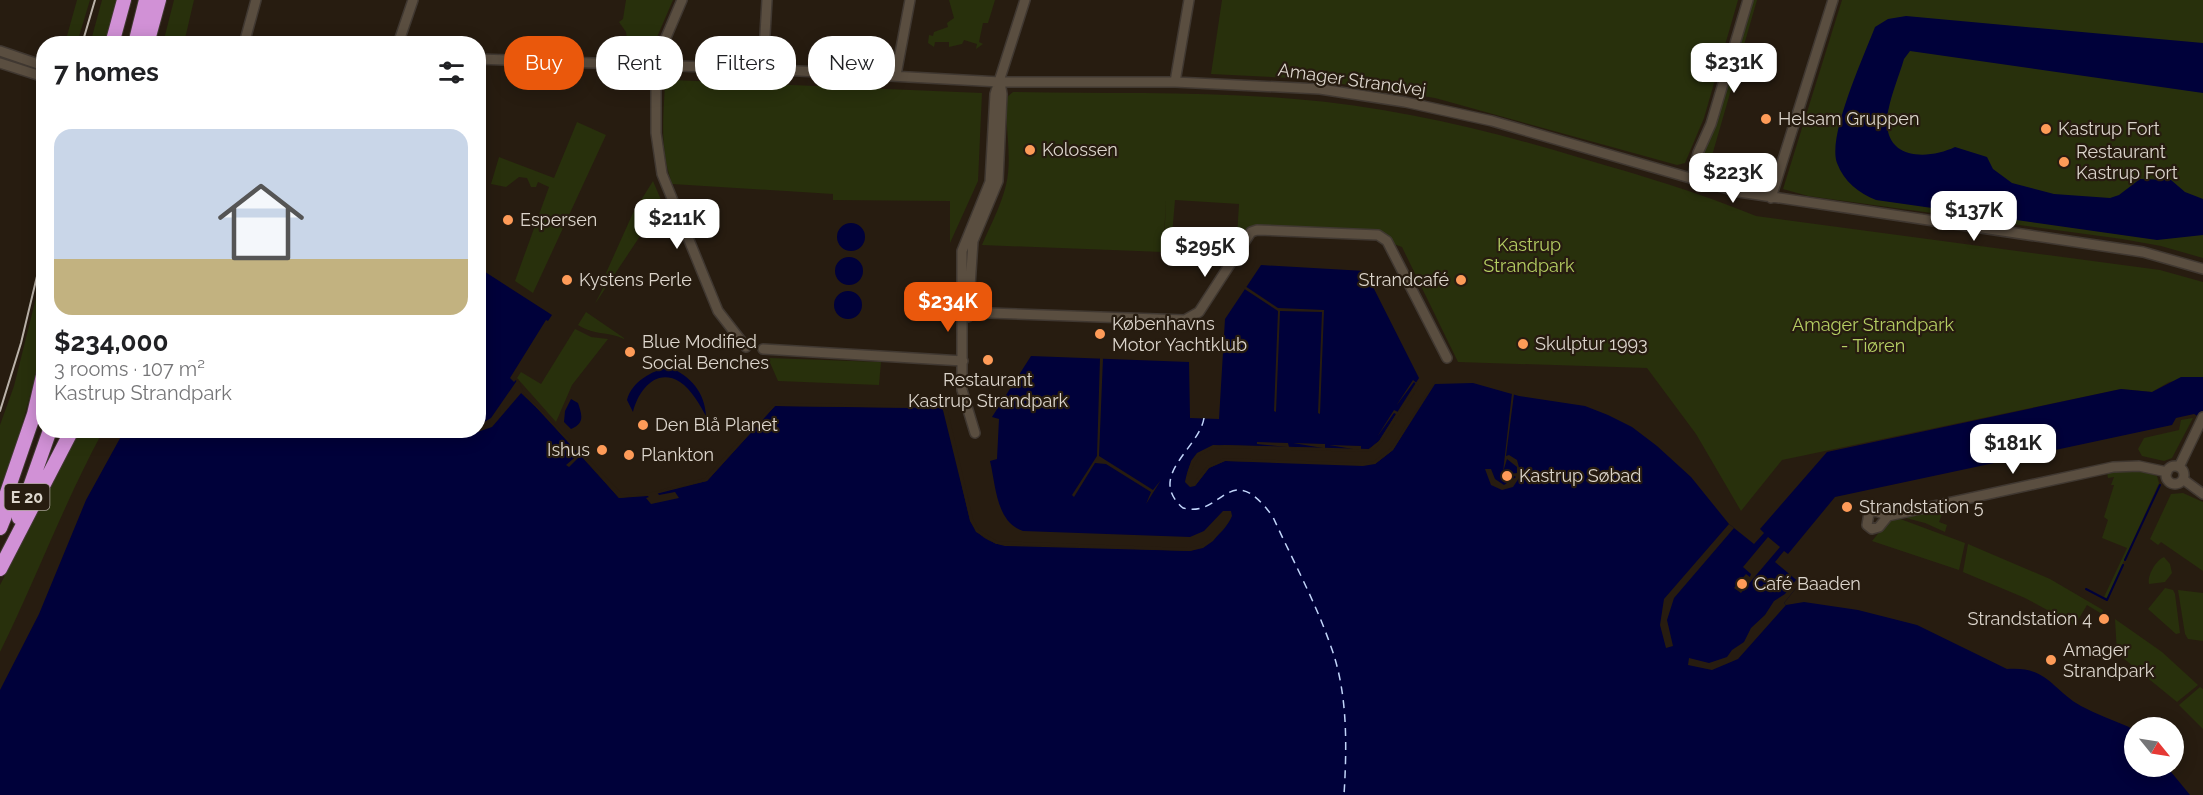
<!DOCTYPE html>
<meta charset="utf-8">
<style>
:root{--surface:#fff;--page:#f2f2f2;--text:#202124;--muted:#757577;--accent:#ea580c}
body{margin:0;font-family:Raleway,sans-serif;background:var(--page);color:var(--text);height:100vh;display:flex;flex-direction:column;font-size:22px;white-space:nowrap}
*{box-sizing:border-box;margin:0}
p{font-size:20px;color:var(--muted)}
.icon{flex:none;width:33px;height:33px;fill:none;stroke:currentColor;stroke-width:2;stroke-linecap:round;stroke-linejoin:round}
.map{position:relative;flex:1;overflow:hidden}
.side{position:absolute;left:36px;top:36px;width:450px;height:402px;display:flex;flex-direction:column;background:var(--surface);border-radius:24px;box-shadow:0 3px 15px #0003}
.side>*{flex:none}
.top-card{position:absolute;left:504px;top:36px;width:570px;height:54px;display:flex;gap:12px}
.needle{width:39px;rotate:120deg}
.controls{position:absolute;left:2124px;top:717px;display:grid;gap:12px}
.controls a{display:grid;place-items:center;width:60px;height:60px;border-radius:50%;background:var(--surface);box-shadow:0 3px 15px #0003;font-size:30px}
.price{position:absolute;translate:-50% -51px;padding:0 14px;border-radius:12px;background:#fff;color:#222;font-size:20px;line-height:39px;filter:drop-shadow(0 2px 3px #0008)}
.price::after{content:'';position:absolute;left:50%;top:36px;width:18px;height:14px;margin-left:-9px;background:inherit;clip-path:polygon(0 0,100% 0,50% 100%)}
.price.active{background:var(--accent);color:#fff}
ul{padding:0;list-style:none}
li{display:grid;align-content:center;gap:12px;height:318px;padding:0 18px}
li span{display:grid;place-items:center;height:186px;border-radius:18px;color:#555}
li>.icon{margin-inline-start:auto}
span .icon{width:108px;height:108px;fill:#fffc;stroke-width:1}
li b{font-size:26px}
h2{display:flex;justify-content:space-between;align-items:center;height:72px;padding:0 18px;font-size:26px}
.pill{padding:0 21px;border-radius:24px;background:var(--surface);box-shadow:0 3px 15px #0003;font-size:21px;line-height:54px}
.pill.active{background:var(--accent);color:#fff}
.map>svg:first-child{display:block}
.green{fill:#28300c}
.water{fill:#00013a}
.pier{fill:#271c10}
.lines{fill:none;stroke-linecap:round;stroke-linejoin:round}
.stream{stroke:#00013a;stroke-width:2}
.ferry{stroke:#c1d5fa;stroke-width:1.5;stroke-dasharray:8 6;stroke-linecap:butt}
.minor-casing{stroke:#403831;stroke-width:12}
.highway-casing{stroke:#403831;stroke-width:16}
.minor{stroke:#5a4e40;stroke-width:9}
.highway{stroke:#d191d6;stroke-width:14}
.rail{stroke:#bbb3aa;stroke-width:2}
.poi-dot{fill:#fe9b58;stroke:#271c10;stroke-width:2}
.labels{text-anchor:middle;stroke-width:4.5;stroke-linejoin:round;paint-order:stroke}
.shield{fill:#271c10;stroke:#a69e94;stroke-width:1.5}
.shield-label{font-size:16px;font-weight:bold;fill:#dcd5cc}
.street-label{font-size:18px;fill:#dcd5cc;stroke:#271c10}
.poi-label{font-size:18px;fill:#dcd5cc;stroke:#271c10;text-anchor:start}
.park-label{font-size:18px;fill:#b5ce63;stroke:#271c10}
</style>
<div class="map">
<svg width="2203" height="795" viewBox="0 0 2203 795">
<rect width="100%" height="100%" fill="#271c10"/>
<path class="green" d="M77 0H90L77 43H65Z
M102 0H119L107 43 90 44Z
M174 0H194L184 43H163Z
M626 0H673L651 51 644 56 629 55 626 32 619 22 623 19Z
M949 0H995L988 23H983L979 42 983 44 976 49 977 44 964 40 962 44 949 47V42H935L934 47 928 43 929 35 933 36 934 32 948 27 947 23 954 18Z
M1222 0H1738L1704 118 1685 163 1677 165 1435 98 1309 79 1211 74Z
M1752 0H1757L1711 159 1768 177 1764 188 1702 172 1705 148Z
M1842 0H2203V258L2161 246 2122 239 1808 196 1783 189Z
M672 80 982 93 978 181 950 243V201L833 200V194L672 184C660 148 663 122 665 84Z
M1013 92C1106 94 1201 91 1295 99 1394 107 1489 130 1584 159 1643 176 1700 193 1756 216L2160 270 2203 282V377L2169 382 2152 392 2121 389 1782 460 1741 511 1696 434 1647 368 1458 362 1402 247 1380 239 1257 226 1237 236 1239 204 1175 200 1171 247H1164L1166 200 1163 252 982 245C990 226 1001 206 1006 185 1013 156 1004 126 1007 97Z
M577 122 606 135 533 293 515 281 549 187 538 182 536 187H531L527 178 519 177 506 187 491 184 499 157 554 178Z
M653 181 673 228 654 215 595 304 609 276 606 273 633 213Z
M43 270V347L12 462 0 493V425L14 386Z
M586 312 624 338V339C608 331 596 336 578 325Z
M575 329 591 337 608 339 572 385 556 422 517 378 521 372 541 384Z
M768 358 881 362 879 385 778 381Z
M2193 418 2172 458 2164 461 2142 456 2138 449 2144 438 2179 430 2181 420Z
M79 431H103C64 503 36 579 0 652V585Z
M2139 470 2157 476 2159 483 2107 598 2104 597 2127 548 2102 538 2108 520 2104 517 2114 485H2111L2114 477 2108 478 2107 472Z
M2183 493 2203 502V571L2161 542 2158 545 2150 539 2171 494Z
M1949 506 1952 507 1950 514H1942L1939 522 1947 525 1945 532 1925 523 1902 517Z
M1895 517 1965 543 1959 570 1872 541 1891 518Z
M1968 544 2050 579 2103 610 2102 614 2087 605 2075 625 2025 598 1963 572Z
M2164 557 2170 564 2172 573 2165 582 2149 584C2147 576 2156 560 2164 557Z
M2165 588 2173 590 2175 594 2180 633 2176 634 2148 609Z
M2178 590 2203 593V641L2188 639 2185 634Z
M2115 619 2162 652 2198 685 2177 702 2117 653Z
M2200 687 2203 689V729L2179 705Z"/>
<path class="water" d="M1906 16 2203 43V93L1910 51 1904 59C1899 76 1887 105 1887 122 1887 161 1930 159 1955 147L1987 157 1993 169 2012 183 2054 194 2110 198 2119 195 2140 179 2171 180 2185 192 2203 199V235L2157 240 1876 200C1859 193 1844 182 1837 163 1827 136 1864 56 1875 27L1888 19Z
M837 237a14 14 0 1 1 28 0a14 14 0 1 1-28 0Z
M835 271a14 14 0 1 1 28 0a14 14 0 1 1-28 0Z
M1261 265 1365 271 1419 378 1379 441 1369 449 1224 445C1196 450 1191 455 1185 482L1190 487 1195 486 1209 468 1225 461 1375 464 1393 450 1435 384 1473 383 1519 396 1585 406 1608 415 1632 427 1657 446 1691 477 1729 524 1754 544 1764 533 1760 529 1827 452 2121 389 2152 392 2181 377H2203V419L2194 414 2176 418 2172 425 1835 497 1788 554 1784 551 1775 562 1800 583 1784 603 1786 605 1804 602 1858 610 1917 625 2007 669C2048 666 2051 689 2081 706 2096 714 2113 720 2129 727L2134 732V766L2167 767 2190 795H0V690L39 614 86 500 124 431 478 430 479 268 552 315 548 321 546 320 510 378 514 382 516 380 521 393 542 413 619 498 648 496 707 481 775 406 941 408 945 412 970 521C978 536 988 542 1005 546L1190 551C1207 547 1225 532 1232 516L1231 511H1223L1204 531 1190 537 1023 531C996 522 996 486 990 461L997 459 999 419 992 417 1031 356 1189 362 1190 418 1219 419 1225 319Z
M834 305a14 14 0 1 1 28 0a14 14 0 1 1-28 0Z
M669 367C691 376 705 393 706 416 700 405 691 389 680 382 656 367 638 391 633 412L627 400C632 381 652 371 669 367Z
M571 399 578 403C582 415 585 423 571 429L564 422 565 411Z"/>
<path class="pier" d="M1245 286 1278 308 1324 310 1320 414 1318 413 1322 312 1280 311 1276 412 1274 411 1278 311 1243 288Z
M1100 358H1103L1099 456 1153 490 1161 480 1146 504 1151 492 1106 464 1095 463 1074 497 1072 495 1097 456Z
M518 379 523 391 623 495 649 493 705 478 774 403 913 405V408L775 406 707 481 657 492 659 495 675 492 679 498 651 504 646 498 649 497 646 495 619 498 581 455 569 467 566 465 579 454 522 392 492 427 463 437 454 431 478 430 479 425 491 418Z
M1413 380 1419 385 1381 443 1371 452 1213 448 1199 456 1187 477 1191 461 1197 453 1213 445 1287 447 1257 444V442L1288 443 1289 447 1323 448 1293 443 1325 444V449L1359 450 1329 445 1361 446V450L1369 449 1379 441 1396 414 1394 413 1377 437 1394 410 1398 412 1416 384 1414 382 1396 406Z
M1436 380 1393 450 1375 464 1363 466 1225 461 1209 468 1195 486 1196 480 1207 466 1224 458 1363 463 1374 461 1391 448Z
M1512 393 1514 394 1506 456 1509 455 1517 460 1521 475 1513 487 1502 490 1491 485 1485 469H1491L1495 479 1504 485 1516 477 1511 474 1517 473V467L1507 459 1503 472Z
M942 406 948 411 973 519 979 530 997 541 1189 548 1201 545 1211 539 1231 519 1213 541 1203 548 1190 551 996 544 976 532 970 520Z
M1729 524 1734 528 1674 598 1667 620 1673 646 1666 648 1660 625 1664 599Z
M1768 537 1780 547 1741 593 1734 588 1746 574 1750 577 1751 574 1743 567Z
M1796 580 1800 583 1784 603 1786 605 1738 659 1712 670 1688 665 1689 658 1709 663 1727 657 1732 650 1744 642 1751 628 1765 615 1774 601 1785 594Z"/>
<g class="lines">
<path class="stream" d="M2125 560 2160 485
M2086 589 2107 600 2123 565"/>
<path class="ferry" d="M1204 418C1199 449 1146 476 1183 508 1223 519 1229 456 1273 517 1292 559 1315 601 1330 644 1348 691 1347 746 1344 795"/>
<g class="minor-casing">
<path id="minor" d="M682 0 659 54 656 68V133L662 174 718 311 746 347
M244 44 256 0
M398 44 413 0
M0 51 44 66
M478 59 763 69 1000 82H1175L1320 89 1405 102 1492 121 1739 192 2143 252 2203 269
M0 63 44 77
M763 69 767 0
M896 75 910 0
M1175 82 1189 0
M1692 179 1698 153 1711 124 1748 0
M1771 198 1833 0
M961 312 1185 320 1199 312 1251 232 1257 230 1378 235 1387 241 1447 358
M968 317 973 241 998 181 1002 94 1000 82
M763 349 963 361
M975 433 962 390V251L990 182 995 94 1025 0
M2166 475a9 9 0 1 1 18 0a9 9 0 1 1-18 0Z
M2179 467 2203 417
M2184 480 2203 494
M1888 516 1876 511 1869 513 1867 525 1872 529 1879 527 1888 516 2113 467 2139 466 2167 472"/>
</g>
<g class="highway-casing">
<path id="highway" d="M112 44 124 0
M135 44 146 0
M147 44 159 0
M0 513 34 414 44 371
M19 518 50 430
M0 528 9 506
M0 569 72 430"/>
</g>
<use href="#minor" class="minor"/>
<use href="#highway" class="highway"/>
<path class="rail" d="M82 44 95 0
M38 254 44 225
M0 411 21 343 44 247"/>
</g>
<g class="poi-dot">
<circle cx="1766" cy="119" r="6"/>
<circle cx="2046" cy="129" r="6"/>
<circle cx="1030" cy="150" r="6"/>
<circle cx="2064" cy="162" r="6"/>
<circle cx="508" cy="220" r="6"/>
<circle cx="567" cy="280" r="6"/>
<circle cx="1461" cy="280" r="6"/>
<circle cx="1100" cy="334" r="6"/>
<circle cx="1523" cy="344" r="6"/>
<circle cx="630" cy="352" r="6"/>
<circle cx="988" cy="360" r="6"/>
<circle cx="643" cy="425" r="6"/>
<circle cx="602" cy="450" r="6"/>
<circle cx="629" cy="455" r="6"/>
<circle cx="1507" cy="476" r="6"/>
<circle cx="1847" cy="507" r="6"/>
<circle cx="1742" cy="584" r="6"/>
<circle cx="2104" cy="619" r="6"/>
<circle cx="2051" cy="660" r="6"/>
</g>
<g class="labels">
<rect class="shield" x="4.5" y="484" width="45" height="26" rx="4.5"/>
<g class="shield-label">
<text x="27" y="503">E 20</text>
</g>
<g class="street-label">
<text transform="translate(1352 80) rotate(8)" y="6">Amager Strandvej</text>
</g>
<g class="poi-label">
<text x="1778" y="125">Helsam Gruppen</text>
<text x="2058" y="135">Kastrup Fort</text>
<text x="1042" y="156">Kolossen</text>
<text x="2076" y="158">Restaurant<tspan x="2076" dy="21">Kastrup Fort</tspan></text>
<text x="520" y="226">Espersen</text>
<text x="579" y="286">Kystens Perle</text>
<text x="1449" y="286" text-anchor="end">Strandcafé</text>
<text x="1112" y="330">Københavns<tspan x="1112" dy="21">Motor Yachtklub</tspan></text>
<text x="642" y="348">Blue Modified<tspan x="642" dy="21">Social Benches</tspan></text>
<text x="1535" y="350">Skulptur 1993</text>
<text x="988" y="386" text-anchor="middle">Restaurant<tspan x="988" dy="21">Kastrup Strandpark</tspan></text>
<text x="655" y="431">Den Blå Planet</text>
<text x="590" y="456" text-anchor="end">Ishus</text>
<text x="641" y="461">Plankton</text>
<text x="1519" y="482">Kastrup Søbad</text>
<text x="1859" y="513">Strandstation 5</text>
<text x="1754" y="590">Café Baaden</text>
<text x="2092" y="625" text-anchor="end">Strandstation 4</text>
<text x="2063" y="656">Amager<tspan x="2063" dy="21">Strandpark</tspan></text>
</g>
<g class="park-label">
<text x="1529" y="251">Kastrup<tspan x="1529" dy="21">Strandpark</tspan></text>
<text x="1873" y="331">Amager Strandpark<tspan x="1873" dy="21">- Tiøren</tspan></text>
</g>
</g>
</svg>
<div class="controls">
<a><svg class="needle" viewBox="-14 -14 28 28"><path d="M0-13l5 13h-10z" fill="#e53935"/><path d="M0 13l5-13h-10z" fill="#757577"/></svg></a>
</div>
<b class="price" style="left:1734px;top:94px">$231K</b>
<b class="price" style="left:1733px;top:204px">$223K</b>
<b class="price" style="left:1974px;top:242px">$137K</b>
<b class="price" style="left:677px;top:250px">$211K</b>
<b class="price" style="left:1205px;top:278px">$295K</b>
<b class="price active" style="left:948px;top:333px">$234K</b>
<b class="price" style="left:2013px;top:475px">$181K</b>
<div class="top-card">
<a class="pill active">Buy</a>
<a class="pill">Rent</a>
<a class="pill">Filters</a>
<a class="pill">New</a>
</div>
<section class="side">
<h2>7 homes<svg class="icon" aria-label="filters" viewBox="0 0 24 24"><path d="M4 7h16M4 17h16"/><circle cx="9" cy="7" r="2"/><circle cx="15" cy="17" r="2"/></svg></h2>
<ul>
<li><span style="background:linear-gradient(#c9d6e8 70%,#c2b280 0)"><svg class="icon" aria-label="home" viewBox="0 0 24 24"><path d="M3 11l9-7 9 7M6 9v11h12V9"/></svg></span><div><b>$234,000</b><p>3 rooms · 107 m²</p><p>Kastrup Strandpark</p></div></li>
</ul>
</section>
</div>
